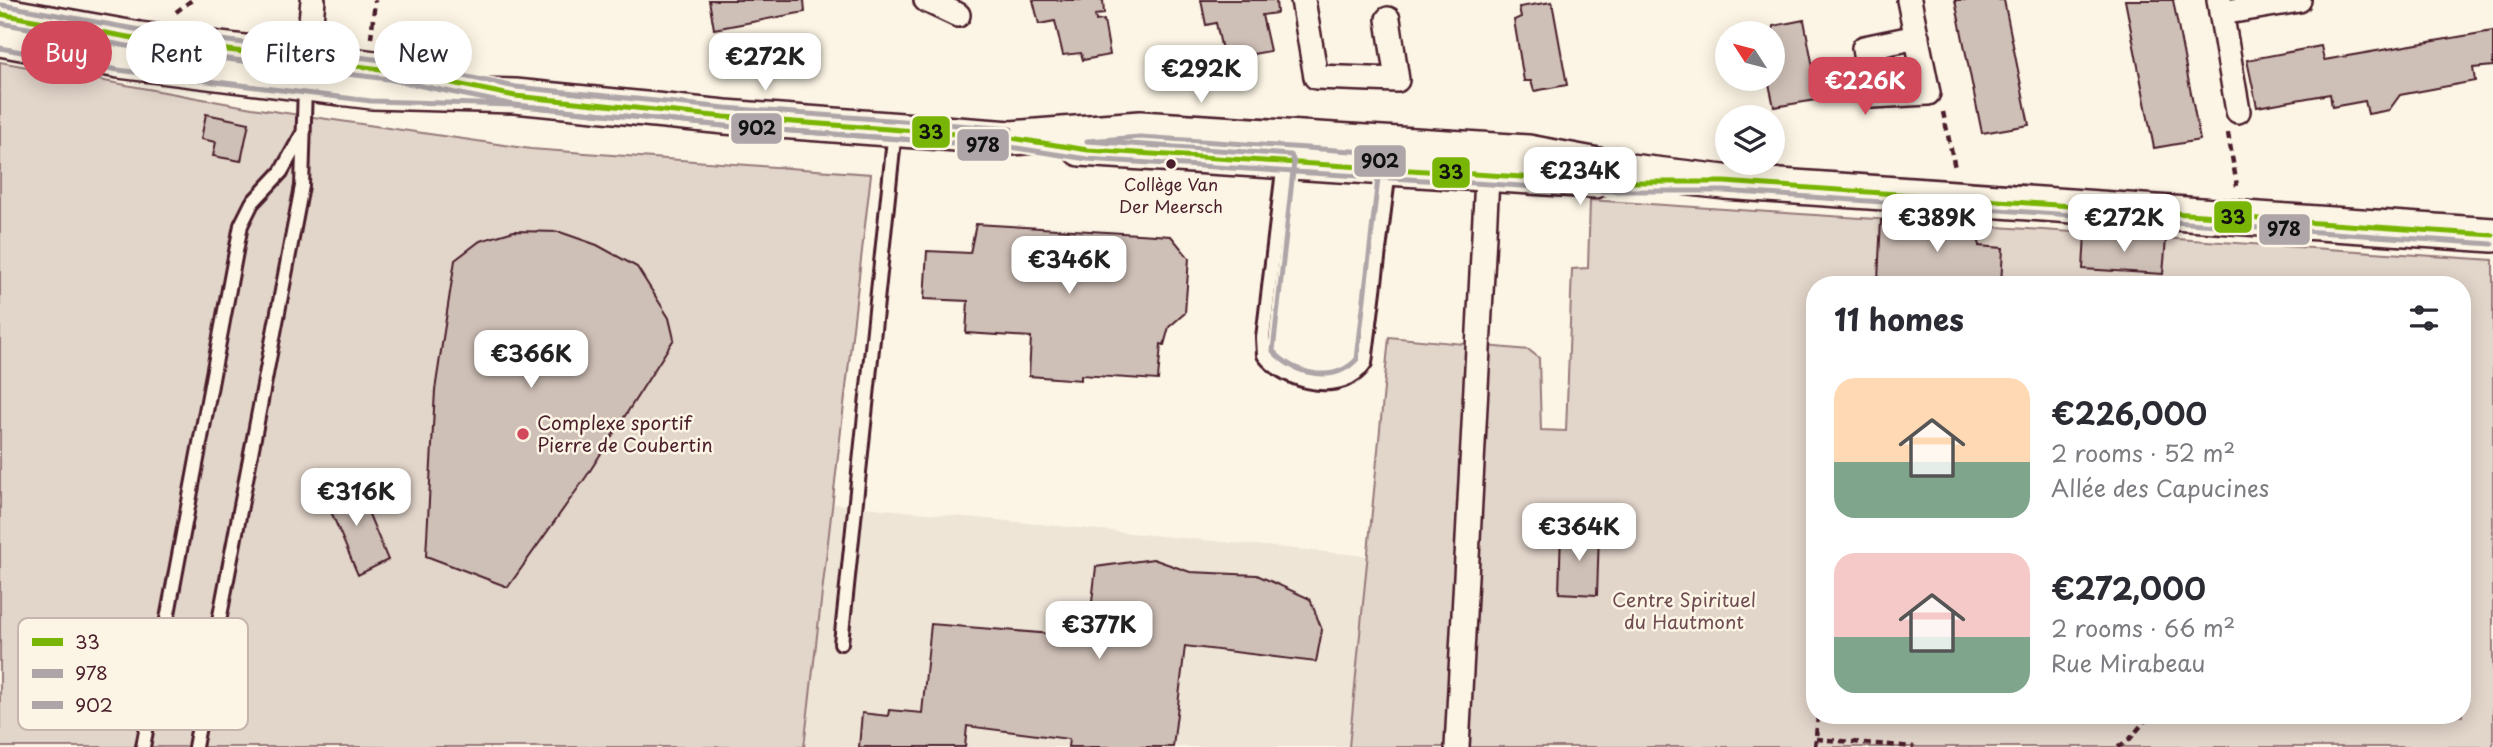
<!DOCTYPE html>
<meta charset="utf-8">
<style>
:root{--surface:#fff;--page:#f7f7f7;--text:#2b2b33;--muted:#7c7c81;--accent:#d1495b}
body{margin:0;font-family:"Playpen Sans",sans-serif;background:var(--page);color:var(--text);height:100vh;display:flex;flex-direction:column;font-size:26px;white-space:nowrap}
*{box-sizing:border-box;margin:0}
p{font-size:23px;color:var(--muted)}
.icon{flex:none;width:38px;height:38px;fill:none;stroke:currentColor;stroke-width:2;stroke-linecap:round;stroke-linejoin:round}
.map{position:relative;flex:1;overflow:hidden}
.side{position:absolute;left:1806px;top:276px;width:665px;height:448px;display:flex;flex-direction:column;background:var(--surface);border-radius:28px;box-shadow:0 4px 18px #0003}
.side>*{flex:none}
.guide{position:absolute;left:21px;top:21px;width:665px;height:63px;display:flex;gap:14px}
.needle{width:46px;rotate:306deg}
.fabs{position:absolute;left:1715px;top:21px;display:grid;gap:14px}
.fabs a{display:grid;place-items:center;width:70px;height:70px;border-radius:50%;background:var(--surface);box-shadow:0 4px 18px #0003;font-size:35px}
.price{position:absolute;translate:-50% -60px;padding:0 16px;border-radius:14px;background:#fff;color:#222;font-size:23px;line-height:46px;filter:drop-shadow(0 2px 4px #0008)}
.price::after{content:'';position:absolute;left:50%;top:42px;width:21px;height:16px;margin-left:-10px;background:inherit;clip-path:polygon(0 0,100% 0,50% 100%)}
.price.current{background:var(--accent);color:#fff}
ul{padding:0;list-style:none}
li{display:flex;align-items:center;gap:21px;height:175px;padding:0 28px}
li span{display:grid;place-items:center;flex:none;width:196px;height:140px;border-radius:21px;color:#555}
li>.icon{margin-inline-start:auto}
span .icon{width:84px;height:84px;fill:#fffc;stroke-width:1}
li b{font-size:30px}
h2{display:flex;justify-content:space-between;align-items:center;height:84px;padding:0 28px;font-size:30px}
.tag{padding:0 24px;border-radius:32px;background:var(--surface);box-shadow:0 4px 18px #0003;font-size:24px;line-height:63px}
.tag.current{background:var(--accent);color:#fff}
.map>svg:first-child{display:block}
.built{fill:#eee5d7}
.green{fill:#e2d5ca;stroke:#967a7a;stroke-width:2;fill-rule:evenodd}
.building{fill:#cfc0b7;stroke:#4a1f2b;stroke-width:2}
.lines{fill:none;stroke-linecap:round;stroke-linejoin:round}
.service-casing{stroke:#4a1f2b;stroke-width:18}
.minor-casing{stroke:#4a1f2b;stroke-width:28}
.secondary-casing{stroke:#4a1f2b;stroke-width:38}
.path{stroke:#4a1f2b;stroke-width:4.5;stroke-dasharray:7 5;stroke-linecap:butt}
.service{stroke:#fcf5e5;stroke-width:12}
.minor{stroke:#fcf5e5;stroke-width:23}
.secondary{stroke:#fcf5e5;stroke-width:33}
.bus-1-casing{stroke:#fcf5e5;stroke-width:10}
.bus-2-casing{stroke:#fcf5e5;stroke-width:10}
.bus-3-casing{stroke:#fcf5e5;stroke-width:10}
.bus-1{stroke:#79b506;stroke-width:5}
.bus-2{stroke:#ada5a7;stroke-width:5}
.bus-3{stroke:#ada5a7;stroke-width:5}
.bus-dot{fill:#4a1f2b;stroke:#fcf5e5;stroke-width:2.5}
.poi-dot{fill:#d1495b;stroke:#fcf5e5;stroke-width:2.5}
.labels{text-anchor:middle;stroke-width:5;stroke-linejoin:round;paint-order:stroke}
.bus-label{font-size:17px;fill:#4a1f2b;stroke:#fcf5e5}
.poi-label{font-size:19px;fill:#4a1f2b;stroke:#fcf5e5;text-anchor:start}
.park-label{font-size:19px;fill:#704c53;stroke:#fcf5e5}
.key{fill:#fcf5e5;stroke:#c7b5ad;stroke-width:2}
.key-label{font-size:19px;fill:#4a1f2b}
.line-badge{stroke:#fcf5e5;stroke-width:2.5}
.pale-badge-label{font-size:19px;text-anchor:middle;font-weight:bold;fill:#111}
</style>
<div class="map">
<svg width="2493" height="747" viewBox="0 0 2493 747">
<rect width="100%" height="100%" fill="#fcf5e5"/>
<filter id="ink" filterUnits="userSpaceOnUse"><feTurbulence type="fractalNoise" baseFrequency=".0143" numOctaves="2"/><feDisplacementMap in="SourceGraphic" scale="14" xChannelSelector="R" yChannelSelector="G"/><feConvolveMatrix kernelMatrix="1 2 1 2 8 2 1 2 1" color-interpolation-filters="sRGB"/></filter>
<g filter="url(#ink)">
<path class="built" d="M833 504 1368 556 1349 747H804Z"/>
<path class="green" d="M0 62 252 108 531 149 871 174 804 747H0Z
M1590 200 2493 260V747H1349L1389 337 1529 350 1539 358 1541 430 1566 431 1572 269 1588 268ZM1815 285H2462V716H1815Z"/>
<path class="building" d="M709 0H804L805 12 714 29Z
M1033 0H1103L1104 14 1095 15 1096 21 1104 20 1110 55 1083 60 1081 53 1063 55 1055 21 1039 24Z
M1201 0H1276L1277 13 1262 15 1270 51 1253 54 1254 62 1226 68 1216 23 1206 25Z
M1955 0H2004L2029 125 1982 133Z
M2125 0H2173L2200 140 2154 148Z
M1552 2 1567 85 1534 91 1531 81H1524L1514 20 1521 17 1519 7Z
M1804 20 1817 88 1814 89 1816 100 1774 107 1768 79H1773V26Z
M2493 31V66L2473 68 2475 81 2400 95 2389 110 2368 114 2365 101 2332 107 2330 94 2257 107 2247 60 2321 46 2324 60Z
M206 114 249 123 241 161 213 156 216 142 201 139Z
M1881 220 1980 226 1979 246 2003 248 2001 285 1878 280Z
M976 224 1171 236 1189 258 1185 313 1169 327 1164 345 1161 344 1158 380 1081 375V380L1029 376 1031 337 966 333 968 301 924 299 927 251 970 253Z
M514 231 560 232 597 245 637 267 669 318 674 339 586 477 508 587 426 556 435 390 455 260 480 241Z
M2085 233 2166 239 2163 274 2083 269Z
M356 483 388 560 358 575 324 495Z
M1561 532 1599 533 1597 595 1559 593Z
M1153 559 1190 572 1257 575 1310 599 1322 630 1316 662 1185 646 1173 747H1068L1069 739 967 726 965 747H859L862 713 888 716 889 710 922 713 931 624 1088 637 1096 567Z"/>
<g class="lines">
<g class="service-casing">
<path id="service" d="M1284 162 1263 338 1264 355C1286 384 1344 397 1365 363L1389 170
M841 643 895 130
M143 747 241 225 252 203 281 172 303 133
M195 747 302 186 305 86"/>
</g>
<g class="minor-casing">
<path id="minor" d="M926 0 958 15
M1303 0 1316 77 1397 80 1388 19
M1909 0 1928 93 1872 96 1864 48 1917 37
M2219 0 2238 111
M2221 13 2299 0
M306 74 313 0
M1457 747 1488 160"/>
</g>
<g class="secondary-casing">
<path id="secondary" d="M0 14 139 39 375 68 430 78
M0 39 119 61 372 92 515 96 725 117 1011 138 1140 128 1528 152 1630 171 1724 182 2493 235
M1080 149 1595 181"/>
</g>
<path class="path" d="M176 12 192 0
M371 38 375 0
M1943 112 1955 168
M2228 133 2237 186
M1816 739 1914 747
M1815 747 1818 716
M2118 747 2129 740 2149 716"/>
<use href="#service" class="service"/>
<use href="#minor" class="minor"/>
<use href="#secondary" class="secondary"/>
<g class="bus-1-casing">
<path id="bus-1" d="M0 14 139 39 389 70 515 96 725 117 1011 138 1088 150 1602 182H1724L2493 235"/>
</g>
<g class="bus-2-casing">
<path id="bus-2" d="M0 23 138 48 388 79 514 105 724 126 1010 147 1087 159 1601 191H1724L2492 244"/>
</g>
<g class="bus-3-casing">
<path id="bus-3" d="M2 5 140 30 390 61 516 87 726 108 1011 129
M0 48 118 70 371 101 514 105 724 126 1010 147
M1140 137 1381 153 1357 359C1333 385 1294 374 1273 351L1294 162 1291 155 1087 141Z"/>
</g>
<use href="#bus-1" class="bus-1"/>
<use href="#bus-2" class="bus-2"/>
<use href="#bus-3" class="bus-3"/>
</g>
</g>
<circle class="bus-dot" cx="1171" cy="164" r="6"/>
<circle class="poi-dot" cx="523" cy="434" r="7"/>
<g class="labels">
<g class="bus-label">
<text x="1171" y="191">Collège Van<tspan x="1171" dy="22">Der Meersch</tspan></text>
</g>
<g class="poi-label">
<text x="537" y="430">Complexe sportif<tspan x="537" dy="22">Pierre de Coubertin</tspan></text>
</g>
<g class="park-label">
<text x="1684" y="607">Centre Spirituel<tspan x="1684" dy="22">du Hautmont</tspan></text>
</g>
</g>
<rect x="18" y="618" width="230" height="112" rx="10" class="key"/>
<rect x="32" y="638" width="31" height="8" fill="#79b506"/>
<rect x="32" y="669" width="31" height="9" fill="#ada5a7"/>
<rect x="32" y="701" width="31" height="8" fill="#ada5a7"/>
<g class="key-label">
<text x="75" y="649">33</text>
<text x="75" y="680">978</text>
<text x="75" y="712">902</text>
</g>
<g class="line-badge">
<rect x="730" y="112" width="53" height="33" rx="7" fill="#ada5a7"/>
<rect x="911" y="115" width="40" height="34" rx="7" fill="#79b506"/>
<rect x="956" y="128" width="54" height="34" rx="7" fill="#ada5a7"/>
<rect x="1353" y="144" width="54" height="34" rx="7" fill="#ada5a7"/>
<rect x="1431" y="156" width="40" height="33" rx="7" fill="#79b506"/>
<rect x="2213" y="200" width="40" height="34" rx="7" fill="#79b506"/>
<rect x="2258" y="213" width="53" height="33" rx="7" fill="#ada5a7"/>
</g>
<g class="pale-badge-label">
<text x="757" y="135">902</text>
<text x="931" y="139">33</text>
<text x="983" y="152">978</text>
<text x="1380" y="168">902</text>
<text x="1451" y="179">33</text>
<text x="2233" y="224">33</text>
<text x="2284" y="236">978</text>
</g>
</svg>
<div class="fabs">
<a><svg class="needle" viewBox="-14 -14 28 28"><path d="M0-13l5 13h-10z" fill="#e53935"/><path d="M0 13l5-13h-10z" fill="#7c7c81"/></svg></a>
<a><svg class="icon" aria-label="layers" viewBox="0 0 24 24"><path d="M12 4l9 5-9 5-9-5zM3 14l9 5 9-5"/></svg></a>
</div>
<b class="price" style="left:765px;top:93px">€272K</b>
<b class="price" style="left:1201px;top:105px">€292K</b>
<b class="price current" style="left:1865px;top:117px">€226K</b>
<b class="price" style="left:1580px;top:207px">€234K</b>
<b class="price" style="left:1937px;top:254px">€389K</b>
<b class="price" style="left:2124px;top:254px">€272K</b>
<b class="price" style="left:1069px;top:296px">€346K</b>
<b class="price" style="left:531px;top:390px">€366K</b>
<b class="price" style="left:356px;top:528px">€316K</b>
<b class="price" style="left:1579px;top:563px">€364K</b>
<b class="price" style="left:1099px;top:661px">€377K</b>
<div class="guide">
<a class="tag current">Buy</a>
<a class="tag">Rent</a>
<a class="tag">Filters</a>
<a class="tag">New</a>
</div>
<section class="side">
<h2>11 homes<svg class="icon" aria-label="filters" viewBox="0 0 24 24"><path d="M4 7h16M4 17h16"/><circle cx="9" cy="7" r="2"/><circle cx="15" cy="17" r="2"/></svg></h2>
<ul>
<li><span style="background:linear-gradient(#ffd9b3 60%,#7fa58c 0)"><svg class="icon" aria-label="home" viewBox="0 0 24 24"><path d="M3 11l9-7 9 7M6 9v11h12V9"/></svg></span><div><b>€226,000</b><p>2 rooms · 52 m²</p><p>Allée des Capucines</p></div></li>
<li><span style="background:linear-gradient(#f6c9c9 60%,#7fa58c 0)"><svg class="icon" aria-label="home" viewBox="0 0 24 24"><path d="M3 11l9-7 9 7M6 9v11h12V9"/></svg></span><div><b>€272,000</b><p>2 rooms · 66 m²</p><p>Rue Mirabeau</p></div></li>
</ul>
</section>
</div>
